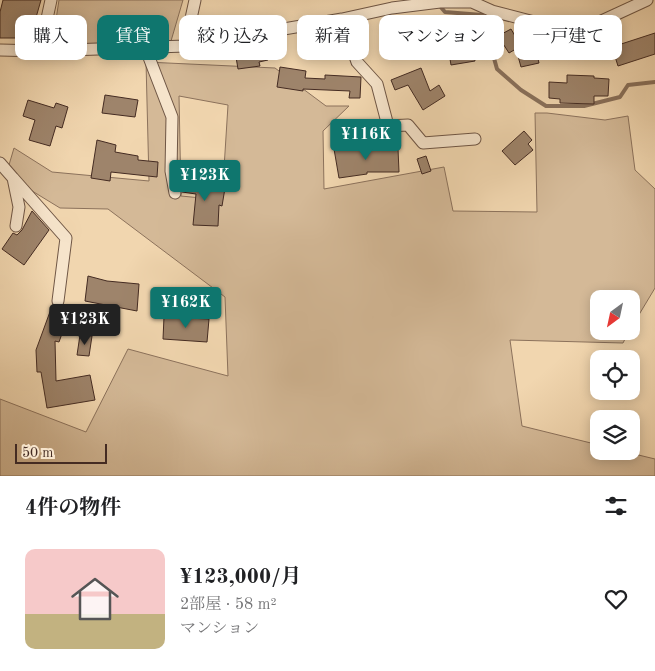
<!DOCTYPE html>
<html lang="ja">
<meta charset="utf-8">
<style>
:root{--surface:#fff;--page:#f6f6f6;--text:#202124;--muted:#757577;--line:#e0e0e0;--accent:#0f766e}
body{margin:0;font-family:"Old Standard TT","Noto Serif JP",serif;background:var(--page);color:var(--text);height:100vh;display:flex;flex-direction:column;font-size:19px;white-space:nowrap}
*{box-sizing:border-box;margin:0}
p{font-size:16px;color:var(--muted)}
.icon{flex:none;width:28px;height:28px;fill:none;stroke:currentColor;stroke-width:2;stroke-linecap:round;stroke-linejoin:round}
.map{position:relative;height:476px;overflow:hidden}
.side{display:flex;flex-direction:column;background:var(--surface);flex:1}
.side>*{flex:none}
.guide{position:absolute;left:15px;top:15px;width:625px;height:45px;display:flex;gap:10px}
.needle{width:32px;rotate:213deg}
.controls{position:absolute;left:590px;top:290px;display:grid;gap:10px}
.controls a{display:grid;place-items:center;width:50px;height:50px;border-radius:10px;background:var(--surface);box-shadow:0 2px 12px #0003;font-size:25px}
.scale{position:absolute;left:15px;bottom:12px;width:92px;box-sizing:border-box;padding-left:5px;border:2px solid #442b22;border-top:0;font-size:14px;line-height:18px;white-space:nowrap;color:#442b22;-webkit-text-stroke:4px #f6e4cb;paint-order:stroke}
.price{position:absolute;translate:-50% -42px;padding:0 11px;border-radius:5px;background:var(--accent);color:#fff;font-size:16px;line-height:32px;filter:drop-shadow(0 1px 2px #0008)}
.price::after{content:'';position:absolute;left:50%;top:30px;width:15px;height:11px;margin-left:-8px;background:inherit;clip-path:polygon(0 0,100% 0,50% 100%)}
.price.on{background:#222;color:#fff}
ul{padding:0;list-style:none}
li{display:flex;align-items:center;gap:15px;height:125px;padding:0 25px}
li+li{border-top:1px solid var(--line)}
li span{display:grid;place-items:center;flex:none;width:140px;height:100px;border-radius:10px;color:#555}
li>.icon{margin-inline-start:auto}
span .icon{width:60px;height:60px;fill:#fffc;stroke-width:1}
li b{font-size:21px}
h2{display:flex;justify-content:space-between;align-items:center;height:60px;padding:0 25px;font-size:21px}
.tag{padding:0 18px;border-radius:10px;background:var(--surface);box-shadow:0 2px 12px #0003;font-size:18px;line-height:45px}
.tag.on{background:var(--accent);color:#fff}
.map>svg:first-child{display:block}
.green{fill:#d4b997;stroke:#8c725c;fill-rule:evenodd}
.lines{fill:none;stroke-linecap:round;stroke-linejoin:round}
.stream{stroke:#886f5a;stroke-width:4}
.building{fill:#9e846b;stroke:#442b22}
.street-casing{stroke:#6f5645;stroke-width:13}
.street{stroke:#f6e4cb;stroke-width:11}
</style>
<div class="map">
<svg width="655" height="476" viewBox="0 0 655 476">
<rect width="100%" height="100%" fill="#f1d6af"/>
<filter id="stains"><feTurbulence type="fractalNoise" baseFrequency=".004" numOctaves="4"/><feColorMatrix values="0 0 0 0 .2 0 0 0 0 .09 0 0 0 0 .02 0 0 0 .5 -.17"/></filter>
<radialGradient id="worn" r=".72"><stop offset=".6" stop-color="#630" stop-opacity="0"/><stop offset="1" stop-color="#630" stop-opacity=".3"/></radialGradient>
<path class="green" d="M59 0H183L171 41 52 46Z
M146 62 275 68 326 106H349L323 131 324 189 444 167 453 211 537 212 535 113H547L605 120 628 116 635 170 655 189V288L631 328V299H599V331H629L623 343 510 340 522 426 599 445V451H622L655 459V476H0V399L86 432 128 349 228 376 225 297 108 209 60 208 6 175 14 148 52 172 149 181ZM179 96 228 105 222 200 181 196Z"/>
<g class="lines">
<path class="stream" d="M439 5 445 12 482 15 497 69 521 90 546 106H584L620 97 628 85 655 82"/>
</g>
<path class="building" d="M3 0H41L33 28V38H0V12Z
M511 29 521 46 509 53 498 36Z
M655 33V54L618 66 612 47Z
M472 43 475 61 451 65 448 47Z
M265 47 268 60 259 62 260 66 238 69 235 51Z
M536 51 539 63 521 67 518 56Z
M280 67 306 71 305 78 325 79V75L361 77 360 98H349L350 91 303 89V91L277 87Z
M421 68 430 91 439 85 445 96 423 110 408 85 395 90 391 80Z
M567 75 594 76V78L609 79 608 96H594V104L560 103V99L549 98V82L567 83Z
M105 95 138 100 135 117 102 113Z
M28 100 54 108 56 103 68 107 62 128 56 126 50 146 29 140 35 120 23 116Z
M524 131 532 140 528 144 533 150 515 165 502 151Z
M97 140 116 145 115 152 138 156V160L158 162 157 177 111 172 110 181 91 178Z
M355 146 356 150 398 149 399 172H367V174L339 178 334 149Z
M426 156 431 171 422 174 417 159Z
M181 179 225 188 222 206 219 205 218 226 193 225 196 194 182 192Z
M32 211 49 230 24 265 2 249 13 233 17 235 22 230Z
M88 276 107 281 139 284 137 311 85 301Z
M51 309 69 314 59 342 55 341 56 381 90 375 95 400 47 408 41 372H37L36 350Z
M164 317 209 319 207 342 163 339Z
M80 335 92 336 89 356 77 355Z"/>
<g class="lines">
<g class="street-casing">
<path id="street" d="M342 19 357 62 377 84 388 126 408 125 423 143 475 139
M185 46 195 0
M145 47 172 117 171 171 175 193
M0 50 40 51 185 46 342 19 392 8 440 2H472L492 11 569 31 582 30 647 0
M40 51 51 0
M0 163 13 178 19 207 16 226
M13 178 66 238 58 301"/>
</g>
<use href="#street" class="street"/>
</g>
<rect width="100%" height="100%" filter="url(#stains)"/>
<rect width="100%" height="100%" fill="url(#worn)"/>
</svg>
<div class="controls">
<a><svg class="needle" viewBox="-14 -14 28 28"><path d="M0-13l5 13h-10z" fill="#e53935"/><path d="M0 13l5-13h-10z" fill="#757577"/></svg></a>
<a><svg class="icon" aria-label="locate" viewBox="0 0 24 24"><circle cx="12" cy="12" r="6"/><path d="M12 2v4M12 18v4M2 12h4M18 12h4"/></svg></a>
<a><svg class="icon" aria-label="layers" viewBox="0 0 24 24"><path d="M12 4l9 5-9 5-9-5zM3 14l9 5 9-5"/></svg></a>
</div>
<div class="scale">50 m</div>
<b class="price" style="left:366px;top:161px">¥116K</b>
<b class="price" style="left:205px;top:202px">¥123K</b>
<b class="price" style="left:186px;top:329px">¥162K</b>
<b class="price on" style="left:85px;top:346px">¥123K</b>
<div class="guide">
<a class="tag">購入</a>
<a class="tag on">賃貸</a>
<a class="tag">絞り込み</a>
<a class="tag">新着</a>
<a class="tag">マンション</a>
<a class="tag">一戸建て</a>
</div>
</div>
<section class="side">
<h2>4件の物件<svg class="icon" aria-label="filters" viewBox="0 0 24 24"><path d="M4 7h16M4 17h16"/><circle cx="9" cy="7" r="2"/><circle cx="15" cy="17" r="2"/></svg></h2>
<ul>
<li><span style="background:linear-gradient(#f6c9c9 65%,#c2b280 0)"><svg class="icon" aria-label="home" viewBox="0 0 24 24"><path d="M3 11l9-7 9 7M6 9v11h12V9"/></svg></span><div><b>¥123,000/月</b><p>2部屋 · 58 m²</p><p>マンション</p></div><svg class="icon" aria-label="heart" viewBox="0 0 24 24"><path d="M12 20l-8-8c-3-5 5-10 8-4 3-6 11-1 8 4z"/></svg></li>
</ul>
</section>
